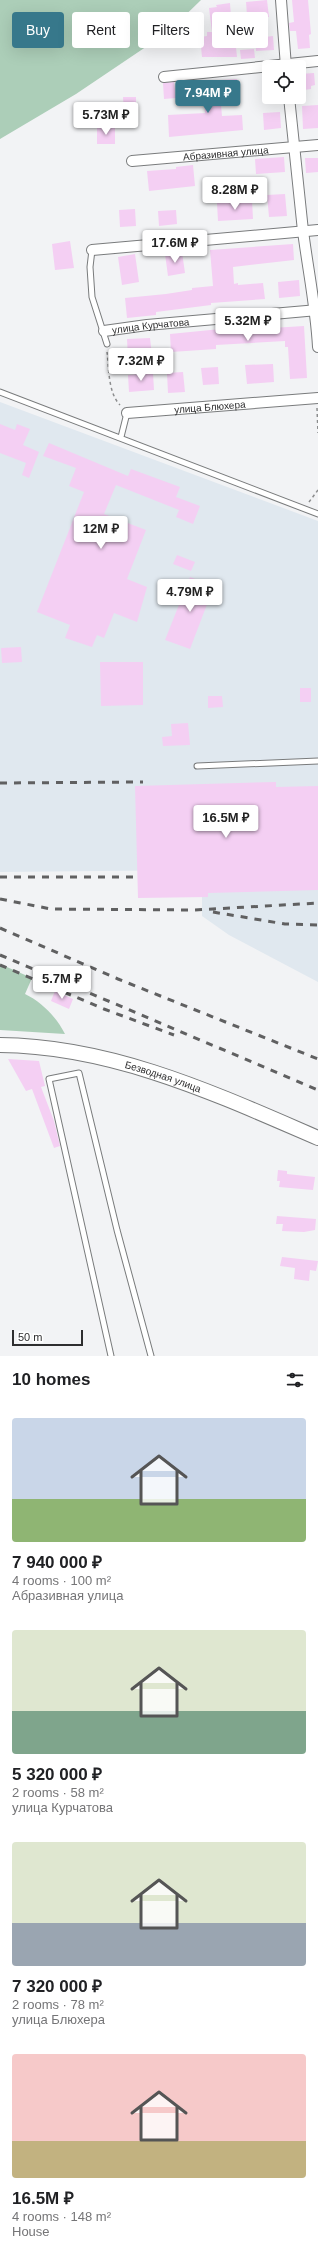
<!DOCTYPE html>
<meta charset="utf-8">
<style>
:root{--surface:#fff;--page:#f2f2f2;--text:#202124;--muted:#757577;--accent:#37788b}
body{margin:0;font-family:Helvetica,sans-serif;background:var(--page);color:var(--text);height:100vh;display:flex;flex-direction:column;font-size:15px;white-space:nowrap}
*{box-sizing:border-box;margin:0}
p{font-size:13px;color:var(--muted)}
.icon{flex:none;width:22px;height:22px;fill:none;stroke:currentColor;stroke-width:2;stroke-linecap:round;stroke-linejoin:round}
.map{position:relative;height:1356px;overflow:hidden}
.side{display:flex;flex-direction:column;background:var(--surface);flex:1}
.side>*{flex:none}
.banner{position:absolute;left:12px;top:12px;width:294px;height:36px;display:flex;gap:8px}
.fabs{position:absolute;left:262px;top:60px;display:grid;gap:8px}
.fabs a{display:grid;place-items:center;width:44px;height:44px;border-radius:4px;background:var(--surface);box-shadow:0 4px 16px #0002;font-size:20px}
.scale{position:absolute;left:12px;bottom:10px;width:71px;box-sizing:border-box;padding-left:4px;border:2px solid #2e2e2f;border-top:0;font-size:11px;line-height:14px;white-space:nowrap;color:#2e2e2f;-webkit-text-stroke:3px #fff;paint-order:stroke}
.price{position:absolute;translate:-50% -34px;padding:0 9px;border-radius:4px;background:#fff;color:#222;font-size:13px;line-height:26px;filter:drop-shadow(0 1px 2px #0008)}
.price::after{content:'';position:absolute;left:50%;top:24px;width:12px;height:9px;margin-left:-6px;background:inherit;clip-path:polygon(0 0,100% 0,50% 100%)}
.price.current{background:var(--accent);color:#fff}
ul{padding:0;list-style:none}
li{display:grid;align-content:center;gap:8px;height:212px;padding:0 12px}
li span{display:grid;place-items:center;height:124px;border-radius:4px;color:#555}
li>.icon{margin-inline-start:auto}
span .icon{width:72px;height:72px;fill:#fffc;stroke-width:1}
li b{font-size:17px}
h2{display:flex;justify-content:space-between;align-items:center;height:48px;padding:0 12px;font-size:17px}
.tag{padding:0 14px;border-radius:4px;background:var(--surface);box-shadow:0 4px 16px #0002;font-size:14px;line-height:36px}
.tag.current{background:var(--accent);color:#fff}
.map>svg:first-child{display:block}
.built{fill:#e0e8ef}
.green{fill:#acceb8}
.building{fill:#f4cff3}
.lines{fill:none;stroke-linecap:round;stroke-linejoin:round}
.service-casing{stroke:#797b7c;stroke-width:7}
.minor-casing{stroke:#797b7c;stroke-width:12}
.secondary-casing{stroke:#797b7c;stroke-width:16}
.path{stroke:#8b8c8d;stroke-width:1.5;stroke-dasharray:3 3;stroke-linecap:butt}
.service{stroke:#fff;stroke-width:5}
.minor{stroke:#fff;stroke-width:10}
.secondary{stroke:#fff;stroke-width:14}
.rail{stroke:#606061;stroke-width:3;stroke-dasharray:7 7;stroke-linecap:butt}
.labels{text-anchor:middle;stroke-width:3;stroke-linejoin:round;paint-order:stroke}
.street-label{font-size:10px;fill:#2e2e2f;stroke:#fff}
</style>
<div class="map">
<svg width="318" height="1356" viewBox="0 0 318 1356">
<rect width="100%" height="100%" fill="#f2f3f5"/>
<path class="built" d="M0 402 318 521V982L229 935 202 916V870L0 872Z"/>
<path class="green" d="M0 0H201L168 32 76 94 0 139Z
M0 964 32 978 25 994C42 1002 57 1018 65 1034L0 1030Z"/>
<path class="building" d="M267 0 269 17H263L265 37 273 36 274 50 256 51 254 14 247 15 246 2Z
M292 0H308L311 34 309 35 310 48 298 49 296 31H290L289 23 294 22Z
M230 3 231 17 225 18 226 38H235L237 57H202L200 37 207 36V32H212L209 8 217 7 216 5Z
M254 49 255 58 241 59 240 50Z
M314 73 315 85 311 86V89L304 90 303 86H300L299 74Z
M237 79 238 92 220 94 222 116 242 115 243 130 169 137 168 115 205 113 203 93H207L206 81Z
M174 82 176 98 164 99 163 83Z
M123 97H136V113H124Z
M318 105V128L303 129 302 106Z
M280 112 281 128 264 130 263 113Z
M115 127V144H97V128Z
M284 157 285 172 256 174 255 159Z
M305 158H318V172L306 173Z
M193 165 195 186 149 191 147 171 176 169V167Z
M285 194 287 216 269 217 267 195Z
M252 200 253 219 218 221 217 203Z
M135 209 136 226 120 227 119 210Z
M176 210 177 224 159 226 158 211Z
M70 241 74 268 55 270 52 244Z
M293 244 294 260 233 267 234 284 238 283V285L263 283 265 299 211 303V305L156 312V315L127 318 125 298 166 294 192 290V288L213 286 210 250Z
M182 252 185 273 168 276 165 254Z
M135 254 139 282 122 285 118 257Z
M299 280 300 296 279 298 278 282Z
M272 324V328L304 326 307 378 290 379 288 347H285V341L216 345V349L171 352 170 334Z
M150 338 152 356 128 358 127 339Z
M273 364 274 382 247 384 245 365Z
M218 367 219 384 203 385 201 368Z
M183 372 185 392 168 393 167 373Z
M153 373 154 390 129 392 128 375Z
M0 424 15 430 17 424 30 429 23 445 39 452 29 478 22 475 26 463 0 453Z
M49 443 128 476 131 469 180 487 176 497 200 506 193 524 176 517 179 510 116 485 104 514 146 530 127 579 147 587 137 622 114 613 104 638 97 635 92 647 65 638 70 625 37 612 84 492 69 486 76 468 43 456Z
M177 555 195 562 191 571 173 564Z
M190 577 214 586 190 649 165 640Z
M21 647 22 662 2 663 1 648Z
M100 662H143V705L101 706Z
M300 688H311V702H300Z
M208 696H222L223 707 208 708Z
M188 723 190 745 163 746 162 737 172 736 171 724Z
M276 782V787L318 786V890L208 893V897L138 898 135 786Z
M55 991 73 999 69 1009 51 1001Z
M8 1059 39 1061 45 1086 41 1087 54 1121 60 1146 54 1148 32 1089 26 1091Z
M278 1170 287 1171V1174L315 1177 313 1190 279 1187 280 1181H277Z
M277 1216 316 1219 315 1230 304 1232 282 1231 283 1224H276Z
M282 1257 318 1261 316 1271 310 1270 309 1281 294 1279 295 1268 280 1266Z"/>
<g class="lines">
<g class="service-casing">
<path id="service" d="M92 250 90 267 92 297 107 344
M0 392 318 514
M121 437 127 413
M197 766 318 761
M111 1356 49 1079 79 1073 117 1230 151 1356"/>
</g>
<g class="minor-casing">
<g id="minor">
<path d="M281 0 286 67"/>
<path d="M164 77 318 61"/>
<path d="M289 97C294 142 298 187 303 231 308 270 316 308 318 347"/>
<path id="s1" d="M132 161 318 145"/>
<path d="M92 250 318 230"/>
<path id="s2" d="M104 331 147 325 318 310"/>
<path id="s3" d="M127 413 318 398"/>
</g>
</g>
<g class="secondary-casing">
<g id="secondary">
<path id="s4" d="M0 1045C113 1046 216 1094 318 1138"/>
</g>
</g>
<path class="path" d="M107 352C109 368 108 393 120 405
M317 408 318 433
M309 502 318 490"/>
<use href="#service" class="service"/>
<use href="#minor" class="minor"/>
<use href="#secondary" class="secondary"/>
<path class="rail" d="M0 783 143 782
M0 877H135
M0 899 51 909 195 910 318 903
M213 912 285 924 318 925
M0 928 118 979 318 1059
M0 955 318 1090
M0 965 104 1009 174 1035"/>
</g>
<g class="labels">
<g class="street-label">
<text dy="4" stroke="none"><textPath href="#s1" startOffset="94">Абразивная улица</textPath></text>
<text dy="4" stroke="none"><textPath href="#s2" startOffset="47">улица Курчатова</textPath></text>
<text dy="4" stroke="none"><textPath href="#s3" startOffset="83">улица Блюхера</textPath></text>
<text dy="4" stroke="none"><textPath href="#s4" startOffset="167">Безводная улица</textPath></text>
</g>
</g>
</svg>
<div class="fabs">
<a><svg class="icon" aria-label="locate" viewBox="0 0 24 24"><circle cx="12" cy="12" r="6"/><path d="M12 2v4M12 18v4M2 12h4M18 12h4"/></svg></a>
</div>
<div class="scale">50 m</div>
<b class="price current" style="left:208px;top:114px">7.94M ₽</b>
<b class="price" style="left:106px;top:136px">5.73M ₽</b>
<b class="price" style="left:235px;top:211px">8.28M ₽</b>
<b class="price" style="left:175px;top:264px">17.6M ₽</b>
<b class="price" style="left:248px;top:342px">5.32M ₽</b>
<b class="price" style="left:141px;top:382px">7.32M ₽</b>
<b class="price" style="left:101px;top:550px">12M ₽</b>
<b class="price" style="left:190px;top:613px">4.79M ₽</b>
<b class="price" style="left:226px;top:839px">16.5M ₽</b>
<b class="price" style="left:62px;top:1000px">5.7M ₽</b>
<div class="banner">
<a class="tag current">Buy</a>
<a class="tag">Rent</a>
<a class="tag">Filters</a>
<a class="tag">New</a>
</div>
</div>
<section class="side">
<h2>10 homes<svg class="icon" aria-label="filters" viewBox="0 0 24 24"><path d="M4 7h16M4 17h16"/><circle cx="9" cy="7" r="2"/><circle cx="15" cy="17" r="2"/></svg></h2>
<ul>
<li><span style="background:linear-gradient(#c9d6e8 65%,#8fb573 0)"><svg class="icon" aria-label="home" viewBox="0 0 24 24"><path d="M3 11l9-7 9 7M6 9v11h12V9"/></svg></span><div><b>7 940 000 ₽</b><p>4 rooms · 100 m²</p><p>Абразивная улица</p></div></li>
<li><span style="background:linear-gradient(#dfe7d0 65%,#7fa58c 0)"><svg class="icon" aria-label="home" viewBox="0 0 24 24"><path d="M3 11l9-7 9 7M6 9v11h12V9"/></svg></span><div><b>5 320 000 ₽</b><p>2 rooms · 58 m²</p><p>улица Курчатова</p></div></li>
<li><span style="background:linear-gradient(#dfe7d0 65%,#9aa5b1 0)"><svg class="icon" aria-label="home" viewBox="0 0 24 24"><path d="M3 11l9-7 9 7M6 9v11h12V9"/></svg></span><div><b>7 320 000 ₽</b><p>2 rooms · 78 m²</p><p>улица Блюхера</p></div></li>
<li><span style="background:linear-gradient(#f6c9c9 70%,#c2b280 0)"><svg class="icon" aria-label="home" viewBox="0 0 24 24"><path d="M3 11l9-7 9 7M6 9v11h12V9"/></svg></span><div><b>16.5M ₽</b><p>4 rooms · 148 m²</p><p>House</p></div></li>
</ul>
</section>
